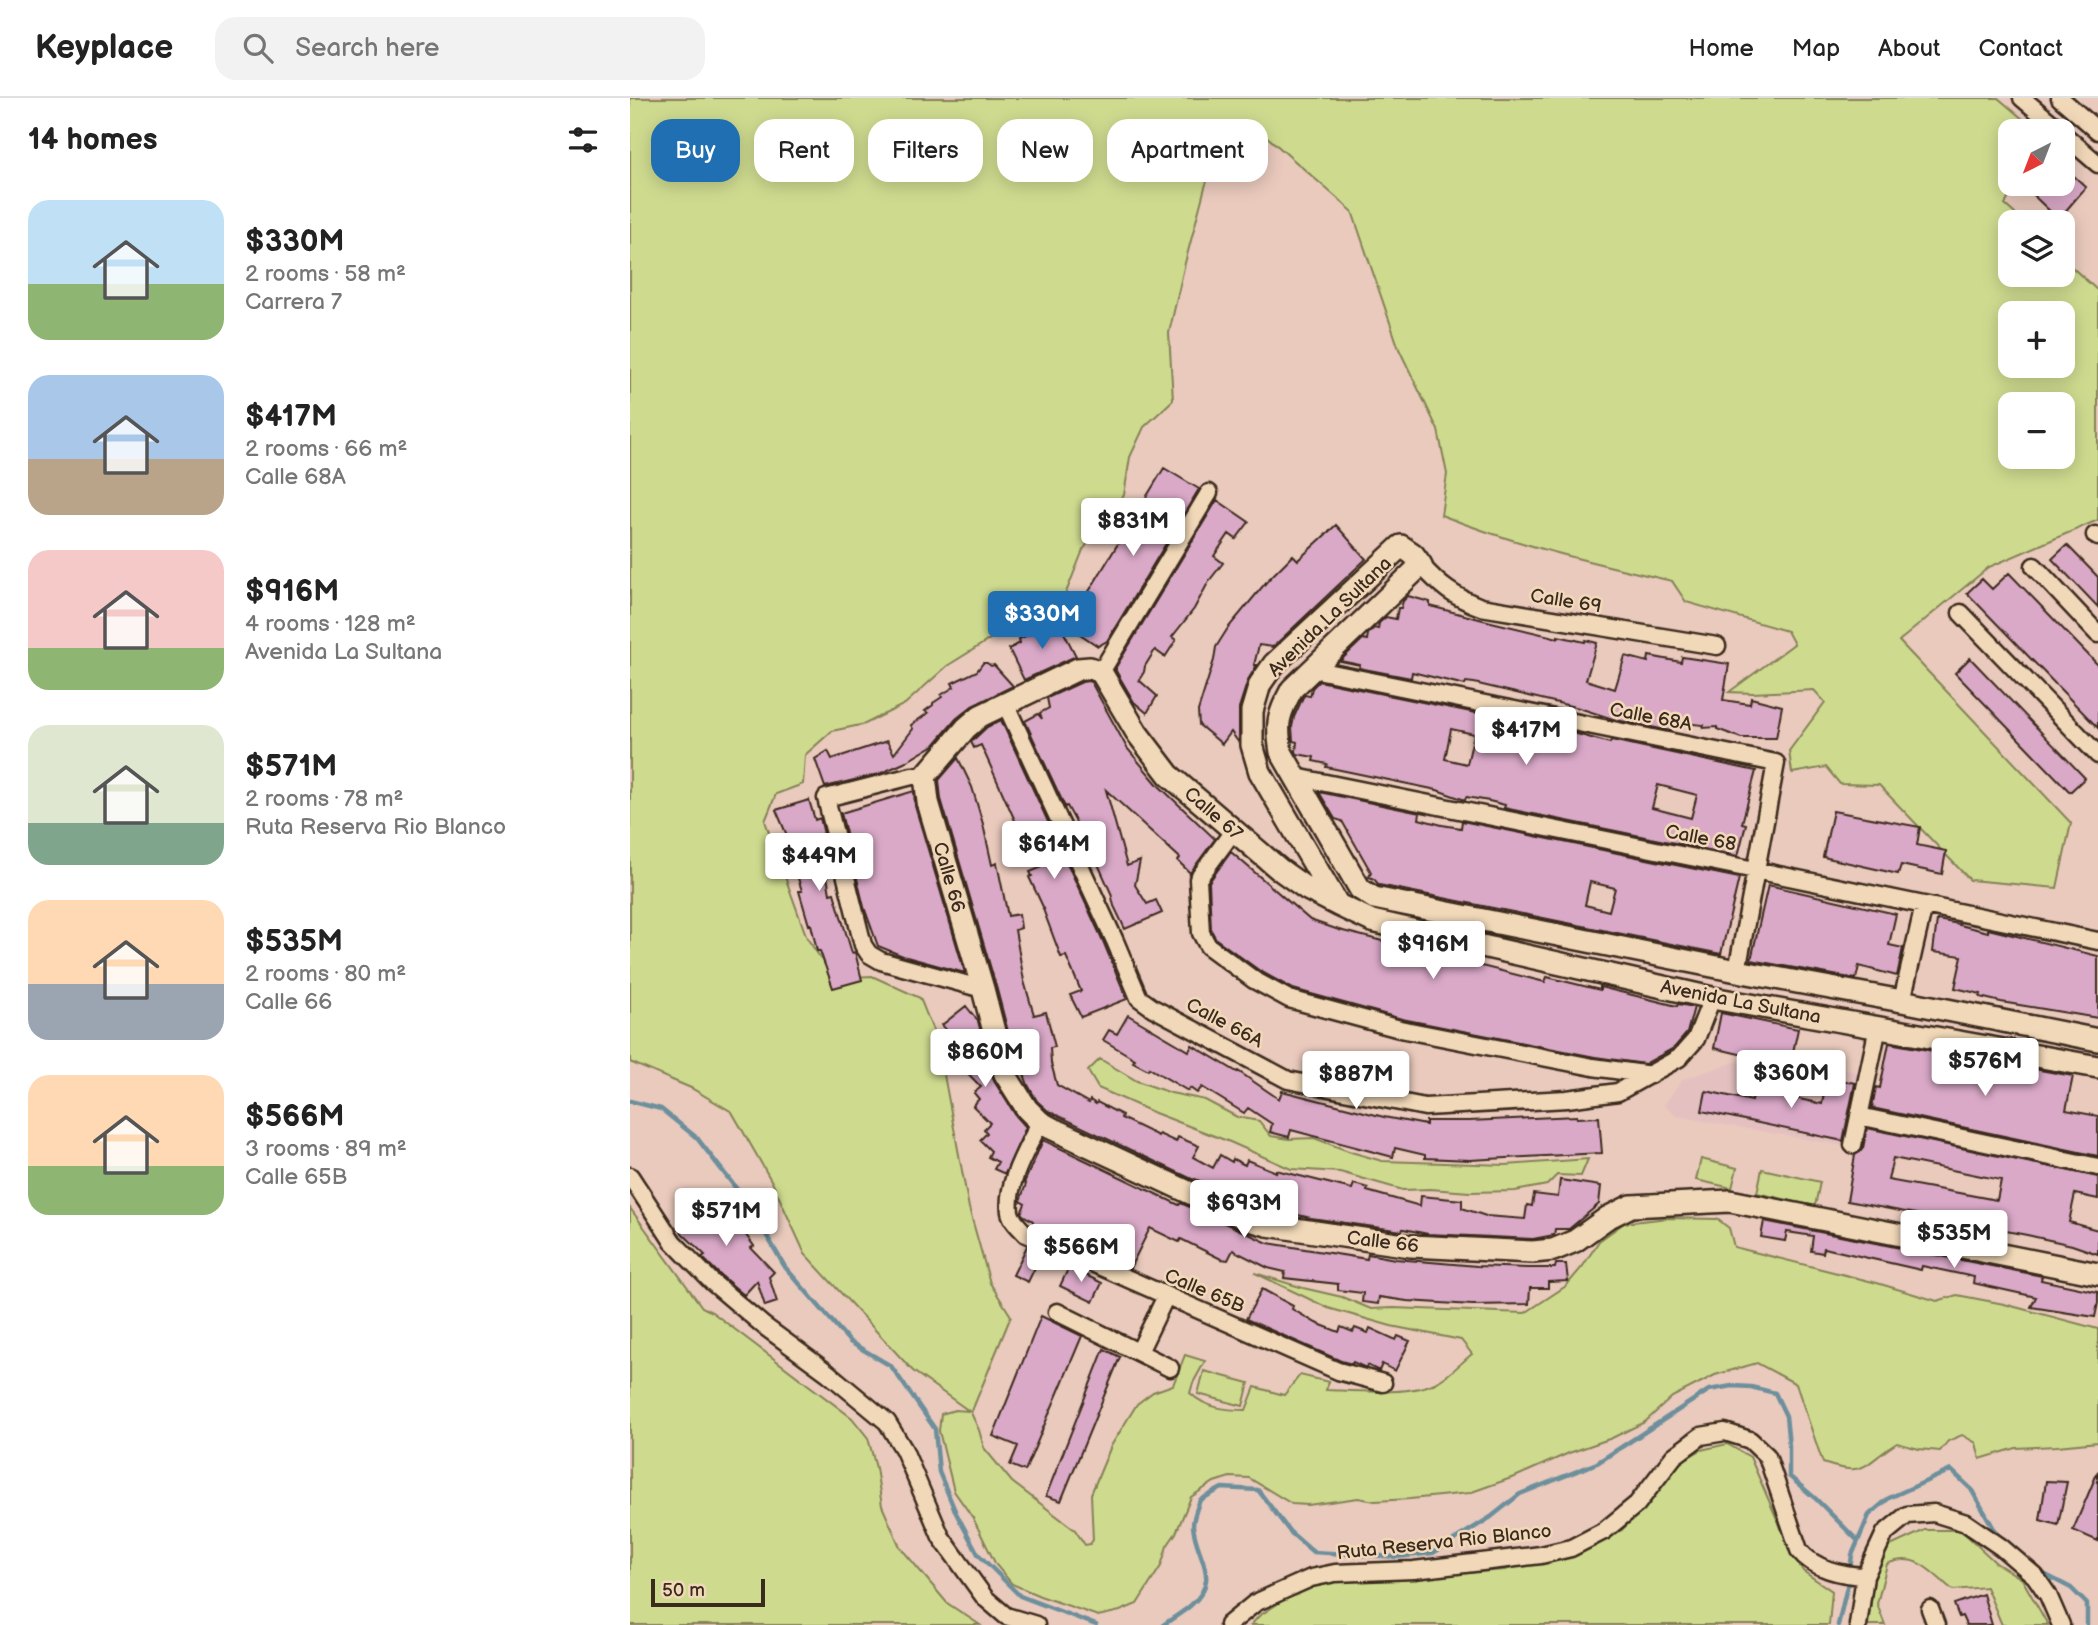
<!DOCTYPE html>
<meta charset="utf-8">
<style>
:root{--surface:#fff;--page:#f2f2f2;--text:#222;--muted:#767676;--line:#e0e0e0;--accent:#1f6fb2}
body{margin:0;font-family:"Balsamiq Sans",sans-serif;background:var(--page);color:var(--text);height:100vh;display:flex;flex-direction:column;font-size:26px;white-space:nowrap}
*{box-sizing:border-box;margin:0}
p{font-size:23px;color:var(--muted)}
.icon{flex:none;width:38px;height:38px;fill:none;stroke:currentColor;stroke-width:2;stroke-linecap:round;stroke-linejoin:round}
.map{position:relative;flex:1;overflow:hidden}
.panel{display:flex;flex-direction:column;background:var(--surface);width:630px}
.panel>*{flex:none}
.hud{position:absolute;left:21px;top:21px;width:665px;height:63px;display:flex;gap:14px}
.needle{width:46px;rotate:222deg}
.tools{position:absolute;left:1368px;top:21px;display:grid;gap:14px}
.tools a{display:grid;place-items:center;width:77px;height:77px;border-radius:14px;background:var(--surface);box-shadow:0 4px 18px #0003;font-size:35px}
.scale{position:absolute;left:21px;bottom:18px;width:114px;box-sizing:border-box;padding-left:7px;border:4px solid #3b2a1e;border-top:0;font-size:19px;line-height:24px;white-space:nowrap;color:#3b2a1e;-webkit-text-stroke:5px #f1d8b8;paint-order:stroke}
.price{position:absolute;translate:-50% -60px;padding:0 16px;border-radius:7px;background:#fff;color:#222;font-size:23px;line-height:46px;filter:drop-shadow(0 2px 4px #0008)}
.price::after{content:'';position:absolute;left:50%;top:42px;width:21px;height:16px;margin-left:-10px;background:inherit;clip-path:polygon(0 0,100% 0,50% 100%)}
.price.selected{background:var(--accent);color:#fff}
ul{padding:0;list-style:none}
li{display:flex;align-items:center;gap:21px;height:175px;padding:0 28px}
li span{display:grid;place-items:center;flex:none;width:196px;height:140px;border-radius:21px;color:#555}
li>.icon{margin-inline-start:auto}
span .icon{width:84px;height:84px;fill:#fffc;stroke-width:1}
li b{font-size:30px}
h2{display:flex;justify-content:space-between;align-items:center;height:84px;padding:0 28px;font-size:30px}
.pill{padding:0 24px;border-radius:21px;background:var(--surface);box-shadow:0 4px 18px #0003;font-size:24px;line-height:63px}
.pill.selected{background:var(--accent);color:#fff}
header{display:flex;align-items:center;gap:42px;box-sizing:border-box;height:98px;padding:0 35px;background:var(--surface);border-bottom:2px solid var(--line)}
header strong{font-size:33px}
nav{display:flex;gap:38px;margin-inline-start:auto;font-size:24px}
.search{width:490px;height:63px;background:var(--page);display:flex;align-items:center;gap:18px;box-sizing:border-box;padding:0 24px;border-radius:21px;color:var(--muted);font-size:26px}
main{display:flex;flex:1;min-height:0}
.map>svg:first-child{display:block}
.built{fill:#e5c0c0}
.green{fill:#cedb8f;stroke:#848256;stroke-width:2;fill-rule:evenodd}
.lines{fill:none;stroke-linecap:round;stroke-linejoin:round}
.stream{stroke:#6d8f9c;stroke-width:4.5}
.building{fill:#daa9c8;stroke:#3b2a1e;stroke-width:2;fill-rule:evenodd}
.street-casing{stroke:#3b2a1e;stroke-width:21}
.secondary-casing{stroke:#3b2a1e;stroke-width:26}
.street{stroke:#f1d8b8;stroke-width:16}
.secondary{stroke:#f1d8b8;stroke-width:21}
.labels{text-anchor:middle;stroke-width:5;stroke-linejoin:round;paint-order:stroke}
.street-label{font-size:19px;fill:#3b2a1e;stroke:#f1d8b8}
</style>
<header>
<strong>Keyplace</strong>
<div class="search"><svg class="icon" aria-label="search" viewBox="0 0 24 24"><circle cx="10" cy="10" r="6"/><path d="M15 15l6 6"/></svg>Search here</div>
<nav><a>Home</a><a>Map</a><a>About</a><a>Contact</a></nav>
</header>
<main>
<section class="panel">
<h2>14 homes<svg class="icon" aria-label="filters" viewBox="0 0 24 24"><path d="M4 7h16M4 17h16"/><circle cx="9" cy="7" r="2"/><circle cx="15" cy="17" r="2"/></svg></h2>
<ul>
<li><span style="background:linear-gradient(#bfe0f5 60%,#8fb573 0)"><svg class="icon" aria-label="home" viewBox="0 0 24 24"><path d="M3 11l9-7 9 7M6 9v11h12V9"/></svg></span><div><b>$330M</b><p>2 rooms · 58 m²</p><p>Carrera 7</p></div></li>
<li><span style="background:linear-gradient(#a9c7e8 60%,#b9a48a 0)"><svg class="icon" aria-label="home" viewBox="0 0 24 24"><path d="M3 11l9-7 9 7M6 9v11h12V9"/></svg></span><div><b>$417M</b><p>2 rooms · 66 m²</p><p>Calle 68A</p></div></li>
<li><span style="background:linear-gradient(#f6c9c9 70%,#8fb573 0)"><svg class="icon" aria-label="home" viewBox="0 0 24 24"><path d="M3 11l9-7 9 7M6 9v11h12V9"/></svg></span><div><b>$916M</b><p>4 rooms · 128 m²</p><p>Avenida La Sultana</p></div></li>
<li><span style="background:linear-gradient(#dfe7d0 70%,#7fa58c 0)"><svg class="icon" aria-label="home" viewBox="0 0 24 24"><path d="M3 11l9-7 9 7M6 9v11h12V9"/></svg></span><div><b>$571M</b><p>2 rooms · 78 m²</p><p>Ruta Reserva Rio Blanco</p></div></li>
<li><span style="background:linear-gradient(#ffd9b3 60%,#9aa5b1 0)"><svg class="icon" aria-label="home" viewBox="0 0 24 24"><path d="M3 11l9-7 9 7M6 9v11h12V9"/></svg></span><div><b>$535M</b><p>2 rooms · 80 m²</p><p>Calle 66</p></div></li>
<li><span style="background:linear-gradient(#ffd9b3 65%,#8fb573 0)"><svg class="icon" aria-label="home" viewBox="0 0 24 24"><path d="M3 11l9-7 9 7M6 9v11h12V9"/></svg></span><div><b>$566M</b><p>3 rooms · 89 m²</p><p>Calle 65B</p></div></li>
</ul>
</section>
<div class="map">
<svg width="1468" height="1527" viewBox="0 0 1468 1527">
<rect width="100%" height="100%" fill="#eacabd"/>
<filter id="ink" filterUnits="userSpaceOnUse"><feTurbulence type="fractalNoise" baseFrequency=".0143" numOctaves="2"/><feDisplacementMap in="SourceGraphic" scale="14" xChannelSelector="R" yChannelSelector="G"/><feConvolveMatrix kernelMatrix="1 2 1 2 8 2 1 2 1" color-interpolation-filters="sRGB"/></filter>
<g filter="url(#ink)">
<path class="built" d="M1106 964 1157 972 1173 965 1235 975 1220 1049 1046 1018 1034 1007 1053 981Z"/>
<path class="green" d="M0 0H1368L1407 33H1381V86H1385L1375 107 1394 124H1381V177H1433V161L1468 193V422L1359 469 1269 543 1441 725 1427 790 1340 782 1249 687 1210 686 1196 669 1162 675 1159 653 1195 604 1184 592 1123 595 1099 594 1164 546 1157 533 1056 504 1042 483C964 465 886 447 811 417L817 376 808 332 769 251 722 113 627 30 596 33 575 89 555 165 539 235 543 302 514 329 500 359 494 397 453 452 433 502 413 516 362 540 317 568 275 606 235 626 202 633 175 657 173 686 146 696 135 723 177 840 204 880 242 878 290 900 308 945 339 1110 360 1185 381 1218 341 1315 349 1332 354 1350 382 1384 445 1432 455 1447 460 1446 463 1442 461 1396 481 1348 507 1306 523 1294 543 1287 555 1257 575 1263 563 1285 560 1295C576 1310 595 1312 616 1312L625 1289 654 1297 670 1277 699 1284 696 1292C726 1293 781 1298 807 1284 820 1277 831 1265 842 1256L831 1242 761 1228 698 1210 625 1175 673 1190 712 1199 741 1211 763 1210 895 1215 936 1188 953 1168 969 1143 994 1125 1038 1120 1087 1121 1099 1130 1104 1149 1247 1185 1307 1203 1327 1197 1374 1206 1468 1231V1344L1427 1348 1386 1350 1350 1361 1346 1345 1332 1337 1318 1343 1310 1353 1289 1351 1267 1345C1233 1366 1237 1380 1193 1365L1166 1286 1127 1265 1085 1277 1042 1299 1015 1324 982 1340 939 1355 887 1378 839 1395 780 1401 745 1403 728 1400 678 1407 662 1406 619 1380 600 1379 584 1384 561 1399 546 1435 537 1448 531 1468 507 1506 490 1513 468 1518 410 1498 382 1486 366 1467 343 1420 324 1393 309 1333 311 1316 325 1312 339 1313 283 1273 175 1156 142 1084 102 1014 61 990 0 964ZM1381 215H1433V268H1381ZM1381 306H1433V359H1381Z
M470 961 507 983 541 995 575 1002 607 1019 629 1023 641 1038 659 1041 684 1040 721 1054 752 1063 876 1067 958 1061 951 1078 927 1077 917 1087 885 1093 840 1094 800 1091 773 1092 710 1074 661 1071 600 1044 525 1015 468 990 458 973Z
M1071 1061 1107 1070 1102 1090 1066 1082Z
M1132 1071 1190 1084 1185 1108 1127 1095Z
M0 1110 72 1209 82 1214 222 1320 238 1340 246 1370 252 1408 270 1449 317 1505 350 1527H0Z
M574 1273 619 1285 613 1308 568 1296Z
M1097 1346 1120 1359 1160 1451 1173 1473 1202 1493 1199 1527H621L629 1518 655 1501 693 1485 875 1472 935 1456 992 1432 1019 1403 1052 1363 1071 1352Z
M1295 1432H1331L1366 1465 1392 1481 1418 1527H1372L1356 1489 1323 1492C1300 1474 1287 1453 1257 1466L1247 1506 1255 1527H1238L1244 1482 1256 1450Z"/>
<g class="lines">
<path class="stream" d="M0 1003 31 1011 67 1040 119 1107 155 1169 220 1244 261 1268 305 1331 309 1374 326 1415 348 1456 390 1498 466 1527
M1220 1471 1222 1457 1228 1443
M1410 1474 1441 1490 1457 1506V1527
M533 1527C541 1521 552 1515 560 1508 593 1480 566 1460 563 1428 563 1419 567 1410 570 1402L592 1390 628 1392 660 1434 683 1454 767 1459 803 1455 861 1419 890 1396 967 1365 1079 1292 1102 1288 1121 1289 1145 1295 1156 1318 1159 1348V1378L1186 1401 1228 1443 1239 1417 1259 1400 1321 1372 1341 1391 1367 1436 1372 1441
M1208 1527 1219 1480"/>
</g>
<path class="building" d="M1433 68 1456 89 1433 116 1432 115 1427 120 1403 97 1413 86H1433Z
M534 370 569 391 477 543 468 548 438 528Z
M587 402 619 424 606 441 599 436 584 458 593 465 579 483 564 511 542 539 546 542 539 553 535 559 525 552 515 568 514 574 509 582 527 598 517 615 504 604 486 573V569Z
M706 427 736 461 643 549 629 547 624 567H627L618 582 609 610V645L601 634 592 646 569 627 568 613 584 562 586 549 598 530 638 482 663 457 668 462Z
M1437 447 1468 479V509L1422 461Z
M1379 475 1468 567V630L1337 495 1352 481 1362 491Z
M778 498 800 504V508L853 522 928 540V538L955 544 956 542 967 545 956 582 985 591 995 558 1018 564 1019 558 1051 564 1052 559 1099 566 1093 602 1120 606 1121 600 1152 608 1146 640H1111L1087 631V629L1073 630 1074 627 1043 624 1041 633 986 622 949 610 844 585 836 584 835 587 782 574 781 580 729 570 730 567 710 563 733 541 737 542 738 536 744 530 748 531 749 525 756 519 766 521 768 510H771L773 503Z
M428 523 446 558 394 582 379 551 390 545 389 541Z
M1340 560 1455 680 1440 694 1325 575Z
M353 565H357L361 568 364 567 383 588 342 608 326 621 304 647 274 665 249 676 195 689 185 661 198 653 202 661 257 643 264 656 283 631 281 627 298 615 295 613 303 607V605L312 599 311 597 324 589 322 585 347 573Z
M458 583 461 584 497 650 528 687 585 741 560 775 548 763 550 760 476 692 497 768 510 763 505 787 517 806 526 802 532 815 495 831 484 808 481 795 464 757 437 708 435 709 395 623 408 616 412 621 410 615 419 610 417 600 452 584Z
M689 583 846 615 902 630 903 628 942 637 943 635 980 645 981 642 1126 673 1112 725 1116 726 1108 758 874 710 875 707 859 703 836 699 835 702 807 692 696 669 697 666 683 663 684 659 667 656 666 653 667 644 663 643 662 629 664 619 673 599 675 597 680 598 682 590ZM821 631 844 636 837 666 815 661ZM1028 687 1067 697 1061 720 1022 710Z
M371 622 473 843 497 901 451 919 440 897 451 893 436 858 431 859 413 811H414L399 779 402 778 400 774 410 770 401 743 397 745 393 735 391 736 351 647 344 650 341 644 357 629Z
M328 660 342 689 353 726 362 767 367 765 378 818 389 816 391 830 385 832 394 883 404 917 416 914 425 949 420 950 421 965 427 987 459 1005 460 1002 466 1006 467 1004 492 1017 491 1020 528 1038 529 1036 546 1044 548 1039 569 1048 563 1059 583 1070 590 1057 602 1064 603 1061 615 1067 617 1062 646 1074V1072L722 1091 724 1086 738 1090 737 1093 790 1108 791 1098 832 1102V1110L856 1118 895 1121 897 1107 902 1108 904 1096 928 1099 930 1082 971 1088 969 1106 939 1131H925L924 1137 903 1141 798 1136 773 1131 772 1133 681 1120 621 1106 565 1081 564 1082 418 1013 407 1003 398 987 388 960H385L366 888 311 701 309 682Z
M284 693 285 708 335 875 273 858 248 848 234 809 211 715Z
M689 694 790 715 789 721 812 727 831 730 832 723 1109 780 1091 856 749 787 744 781 739 779 741 774 712 723 705 721ZM960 784 985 790 979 813 955 807Z
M179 702 185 722 190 720 194 736 190 737 200 796 204 795 222 855 225 854 232 882 203 890 190 853H187L181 826 179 827 169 793H172L156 742H159L146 712Z
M1203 713 1290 729 1287 747 1316 753 1312 776 1271 767 1268 776 1193 759Z
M601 754 680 822 709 832 915 884 917 879 970 892V889L1047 908 1048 906 1064 909 1057 935 1044 950 1015 966 965 959 772 921 663 891 630 873 586 841 581 832 579 784Z
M1138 787 1266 816 1259 847 1273 850 1267 878 1229 868 1226 881 1121 862Z
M1307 822 1329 826V827L1358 834V831L1468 858V920L1371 904 1350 899 1351 896 1325 890 1332 858 1303 854Z
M336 908 348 923 364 983 386 1018 396 1029 375 1076 364 1071 368 1064 358 1059 361 1053 350 1042 357 1035 354 1031 360 1025 343 1008 349 1001 344 995 351 989 324 961 327 959 317 944 323 940 312 927Z
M1091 915 1168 931 1160 968 1084 950Z
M498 917 559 953 562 947 607 974 608 973 649 1001 652 993 754 1019 796 1027V1023H839L947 1018V1020L969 1019 972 1055 840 1062 795 1060V1057L765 1050 763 1059 661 1032 659 1039 640 1034 642 1026 618 1010 614 1015 572 989 567 995 560 990 558 993 519 970 518 972 503 964 505 961 473 942 479 932 487 936Z
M1259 945 1443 978 1436 1012 1468 1018V1058L1242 1010 1246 989 1250 990Z
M1197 979 1225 985 1213 1043 1072 1013 1076 993 1122 1003 1124 991 1192 1006Z
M1237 1030 1468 1079V1101L1445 1096 1439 1124 1468 1132V1156L1442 1147 1397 1137 1217 1103 1225 1057 1230 1054 1233 1050ZM1263 1060 1371 1082 1367 1102 1258 1082Z
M413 1042 549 1107 551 1105 638 1145 737 1161 738 1156 765 1161 847 1168 897 1170H925L926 1166H936L938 1183 918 1184V1190H900L899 1206 843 1207 777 1203 749 1199 748 1206 732 1204 733 1195 708 1192V1186L654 1180 655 1174 638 1170 603 1152 598 1162 591 1161 551 1141 549 1144 520 1130 500 1170 402 1127 403 1123 393 1117 391 1115 395 1106 390 1103 396 1086 394 1085Z
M74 1096 107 1125 124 1148 121 1150 144 1174 139 1179 147 1204 135 1208 127 1183 114 1197 89 1176 72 1159 75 1157 52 1135 49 1127 50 1115 58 1106 62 1110Z
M1134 1123 1412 1178 1411 1182 1468 1194V1205L1465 1219 1401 1209 1406 1199 1343 1185 1344 1179 1292 1168 1291 1172 1194 1150 1193 1155 1181 1153 1183 1138 1157 1134 1155 1143 1131 1139Z
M397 1148 412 1155 398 1184 383 1177Z
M439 1169 472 1185 463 1204 430 1188Z
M632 1191 663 1208 662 1211 686 1225 709 1234 711 1229 723 1234 725 1230 738 1235 740 1230 766 1242 768 1238 780 1243 765 1273 752 1266 749 1273 737 1267 736 1270 723 1264 722 1266 711 1263 616 1221Z
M411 1218 452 1238 395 1373 380 1367 388 1348 363 1338Z
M474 1251 490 1259 431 1403 416 1398Z
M1468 1373V1443L1443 1432Z
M1416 1383 1437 1384 1428 1427 1410 1422Z
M1353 1496 1362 1527H1336L1332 1518 1329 1519 1324 1506Z"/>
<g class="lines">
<g class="street-casing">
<path id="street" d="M1392 0 1431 33
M1430 0 1468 33
M1433 36 1468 66
M1465 437 1468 439
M791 467C810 488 824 499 851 509L1087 548
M1404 468 1468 536
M1331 515 1468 657
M682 571 1146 665 1107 873
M471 574 579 395
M375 605 485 843 509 900 523 910 658 982 795 1009 937 1001 988 994 1049 960 1066 941 1082 900
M295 678H282L196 700 233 847 239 856 251 863 353 891
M666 679 1125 772 1468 843
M604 732 568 781 571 835 578 848 624 882 659 901 770 931 963 969 1021 977
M1272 903 1294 807
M1229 1018 1468 1069
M410 1024C398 1050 376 1083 380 1114 382 1123 390 1130 396 1136L708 1273 753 1285
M1223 1047 1248 929
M0 1078 43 1144 82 1184 134 1228 198 1275 257 1324 274 1352 311 1439 355 1500 376 1518 406 1527
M427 1214 540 1270
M509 1254 536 1198
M1300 1511 1306 1527
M598 1527 625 1505 681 1480 705 1475 784 1472 911 1457 941 1450 974 1433 1007 1406 1044 1358 1071 1338 1095 1334 1120 1342 1137 1358 1169 1452C1183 1471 1212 1477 1235 1478
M1228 1527 1235 1478 1255 1435 1277 1417 1304 1415 1336 1425 1371 1449 1405 1478 1418 1497 1431 1527"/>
</g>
<g class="secondary-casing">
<path id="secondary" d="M708 807 677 791 649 771 539 677 507 635 471 574 460 570 448 571 350 618 336 630 295 678 298 704 353 891 375 976 397 1011 410 1024 421 1030 616 1121 637 1127 781 1148 903 1154 923 1152 945 1143 977 1120 1001 1108 1100 1103 1468 1176
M1468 942 1272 903 1107 873 744 800 730 791 651 654C646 625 648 617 662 591L791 467 783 456 771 448 644 566 630 586 622 613V647L630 674 708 807 742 823 1082 900 1468 969"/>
</g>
<use href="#street" class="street"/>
<use href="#secondary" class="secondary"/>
</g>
</g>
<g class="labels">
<g class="street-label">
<text transform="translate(936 502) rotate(9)" y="7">Calle 69</text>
<text transform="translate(699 518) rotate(-44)" y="7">Avenida La Sultana</text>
<text transform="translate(1021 618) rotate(11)" y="7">Calle 68A</text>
<text transform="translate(584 715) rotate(41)" y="7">Calle 67</text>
<text transform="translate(1071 739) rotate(11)" y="7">Calle 68</text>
<text transform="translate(320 779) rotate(74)" y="7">Calle 66</text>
<text transform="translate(1111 903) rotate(11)" y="7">Avenida La Sultana</text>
<text transform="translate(595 924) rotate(28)" y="7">Calle 66A</text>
<text transform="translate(753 1143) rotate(7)" y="7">Calle 66</text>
<text transform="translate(575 1192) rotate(23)" y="7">Calle 65B</text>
<text transform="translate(814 1443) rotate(-6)" y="7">Ruta Reserva Rio Blanco</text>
</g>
</g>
</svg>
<div class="tools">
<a><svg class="needle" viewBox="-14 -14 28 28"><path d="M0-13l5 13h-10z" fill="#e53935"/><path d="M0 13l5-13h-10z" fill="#767676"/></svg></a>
<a><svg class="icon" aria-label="layers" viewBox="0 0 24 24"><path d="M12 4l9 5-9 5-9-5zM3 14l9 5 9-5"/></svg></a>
<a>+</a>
<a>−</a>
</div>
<div class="scale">50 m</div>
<b class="price" style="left:503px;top:460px">$831M</b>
<b class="price selected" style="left:412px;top:553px">$330M</b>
<b class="price" style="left:896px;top:669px">$417M</b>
<b class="price" style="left:424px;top:783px">$614M</b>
<b class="price" style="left:189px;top:795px">$449M</b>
<b class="price" style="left:803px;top:883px">$916M</b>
<b class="price" style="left:355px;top:991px">$860M</b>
<b class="price" style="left:1355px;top:1000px">$576M</b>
<b class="price" style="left:1161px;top:1012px">$360M</b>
<b class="price" style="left:726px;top:1013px">$887M</b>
<b class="price" style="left:614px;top:1142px">$693M</b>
<b class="price" style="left:96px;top:1150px">$571M</b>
<b class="price" style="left:1324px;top:1172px">$535M</b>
<b class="price" style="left:451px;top:1186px">$566M</b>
<div class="hud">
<a class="pill selected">Buy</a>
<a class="pill">Rent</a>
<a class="pill">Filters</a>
<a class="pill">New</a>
<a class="pill">Apartment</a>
</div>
</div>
</main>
